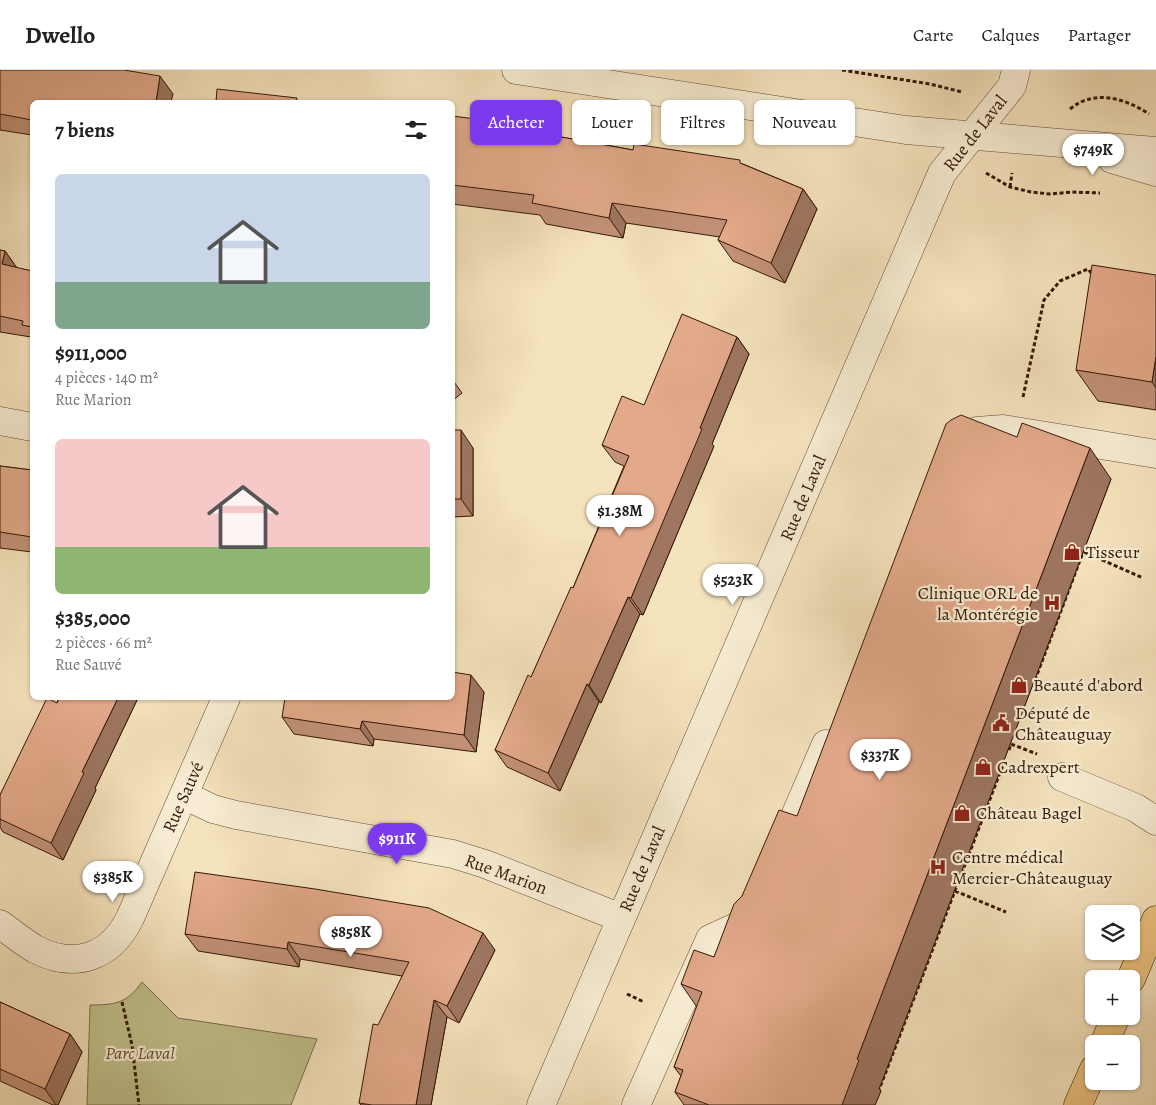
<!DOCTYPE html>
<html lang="fr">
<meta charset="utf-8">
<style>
:root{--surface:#fff;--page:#f6f6f6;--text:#222;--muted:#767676;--line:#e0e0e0;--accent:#7c3aed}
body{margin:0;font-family:Alegreya,serif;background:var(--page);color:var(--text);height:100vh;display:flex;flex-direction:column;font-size:19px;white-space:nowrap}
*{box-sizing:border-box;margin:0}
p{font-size:16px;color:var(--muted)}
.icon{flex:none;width:28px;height:28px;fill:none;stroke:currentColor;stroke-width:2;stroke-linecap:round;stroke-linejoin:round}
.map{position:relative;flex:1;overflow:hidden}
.drawer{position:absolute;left:30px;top:30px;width:425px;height:600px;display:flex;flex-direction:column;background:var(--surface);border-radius:8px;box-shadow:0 1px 4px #0004}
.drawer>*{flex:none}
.top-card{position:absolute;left:470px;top:30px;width:475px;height:45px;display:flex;gap:10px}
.buttons{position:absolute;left:1085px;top:835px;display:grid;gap:10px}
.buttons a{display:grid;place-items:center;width:55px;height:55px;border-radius:8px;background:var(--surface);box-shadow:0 1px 4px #0004;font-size:25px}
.price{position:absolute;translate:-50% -42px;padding:0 11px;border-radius:18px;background:#fff;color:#222;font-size:16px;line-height:32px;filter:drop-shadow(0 1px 2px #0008)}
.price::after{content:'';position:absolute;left:50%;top:30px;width:15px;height:11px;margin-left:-8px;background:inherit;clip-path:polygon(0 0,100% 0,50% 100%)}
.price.selected{background:var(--accent);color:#fff}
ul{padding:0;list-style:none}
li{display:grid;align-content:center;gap:10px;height:265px;padding:0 25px}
li span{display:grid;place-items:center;height:155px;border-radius:8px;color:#555}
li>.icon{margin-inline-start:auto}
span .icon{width:90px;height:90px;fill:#fffc;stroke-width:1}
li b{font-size:21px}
h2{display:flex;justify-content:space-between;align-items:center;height:60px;padding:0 25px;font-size:21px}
.pill{padding:0 18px;border-radius:8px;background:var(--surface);box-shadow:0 1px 4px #0004;font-size:18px;line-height:45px}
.pill.selected{background:var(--accent);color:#fff}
header{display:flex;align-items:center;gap:30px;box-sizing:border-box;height:70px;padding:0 25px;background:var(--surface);border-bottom:1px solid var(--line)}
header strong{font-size:24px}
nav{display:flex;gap:28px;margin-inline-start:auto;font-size:18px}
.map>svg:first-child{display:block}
.green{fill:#c1c28d;stroke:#7b6d4a}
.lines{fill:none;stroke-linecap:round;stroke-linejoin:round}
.minor-casing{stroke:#654b34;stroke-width:29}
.highway-casing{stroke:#351807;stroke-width:29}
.path{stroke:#351807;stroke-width:3;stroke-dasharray:4 2.5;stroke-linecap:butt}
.minor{stroke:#f8edd4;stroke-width:28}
.highway{stroke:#eac27e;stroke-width:28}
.wall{fill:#c29177;stroke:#351807}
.shaded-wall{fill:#9e7661;stroke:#351807}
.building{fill:#e2a98a;stroke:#351807}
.labels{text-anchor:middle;stroke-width:4.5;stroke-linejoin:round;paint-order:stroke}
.street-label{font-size:18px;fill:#351807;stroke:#f8edd4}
.poi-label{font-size:18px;fill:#351807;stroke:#f8edd4;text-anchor:start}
.park-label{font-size:18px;font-style:italic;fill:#5f4b2f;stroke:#f8edd4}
</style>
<header>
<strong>Dwello</strong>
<nav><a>Carte</a><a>Calques</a><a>Partager</a></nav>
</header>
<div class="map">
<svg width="1156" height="1035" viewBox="0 0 1156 1035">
<rect width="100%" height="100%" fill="#f5e3bd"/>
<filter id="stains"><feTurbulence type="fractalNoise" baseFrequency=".004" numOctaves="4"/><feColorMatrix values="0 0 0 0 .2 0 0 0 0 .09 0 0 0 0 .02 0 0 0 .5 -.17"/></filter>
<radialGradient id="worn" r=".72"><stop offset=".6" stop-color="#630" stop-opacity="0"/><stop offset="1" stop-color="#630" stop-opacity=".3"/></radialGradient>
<path class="green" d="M142 912 178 948 317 969 291 1035H87L90 935C116 935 127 933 142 912Z"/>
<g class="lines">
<g class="minor-casing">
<path id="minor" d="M516 0 906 60 1156 81
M1112 89 1156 102
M0 351 32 357
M963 368 977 361 1003 359 1156 384
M1062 707 1136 738 1156 751
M184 725 213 739 236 745 453 784 485 794 621 848
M780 781 826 674
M0 854C11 862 23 872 35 879 75 900 111 887 130 848L226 628
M541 1035 942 103 1012 16 1016 0
M636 1035 710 869 749 851 753 843"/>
</g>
<g class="highway-casing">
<path id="highway" d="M1131 909 1156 850
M1104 974 1116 946
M1078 1035 1094 999"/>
</g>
<path class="path" d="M842 0 930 14 962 22
M1070 39C1094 19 1125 28 1149 44
M986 103 1010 117 1031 122 1050 124 1072 122 1100 123
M1010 117 1012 103
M1023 327 1044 230 1060 211 1088 199 1092 204
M1084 482 1143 508
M1035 610 1082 485
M1009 680 1011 674 1037 684
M1004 692 1029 702
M955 821 1006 842
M627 924 644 932
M122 932 132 975 139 1035
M880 1022 879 1020 1003 695"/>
<use href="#minor" class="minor"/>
<use href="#highway" class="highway"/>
</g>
<path class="wall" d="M0 0 173 24 32 32V65L0 60Z
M452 46 528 61 633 80 743 94 803 119 817 139 785 213 733 191 718 170 720 167 626 153 623 168 546 154 540 145 452 134Z
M0 180 5 181 17 198 32 201V269L31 267 0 262Z
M1156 205V340L1098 331 1076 300Z
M737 267 749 284 712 374 714 376 643 545 640 544 601 633 599 632 560 721 507 697 495 680 531 607 573 518 624 396 615 392 602 375Z
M452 309 462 323 452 331Z
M452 360 473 378V446L452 447Z
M0 396 32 400V482L0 478Z
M1111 409 879 1019 881 1021 875 1035H684L675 1022 681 1006 674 997 697 937 681 914 714 887 742 826 797 746Z
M484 622 476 682 374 669 373 676 294 664 282 647Z
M59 628H138L95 718 96 720 63 790 3 762 0 757V725L57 633Z
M185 864 495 880 459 953 447 947 431 1035H361L359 1033 402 906 300 889 299 897 198 881Z
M0 932 70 964 82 982 58 1035H53L0 1011Z"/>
<path class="shaded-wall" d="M160 6 173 24 171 32H156Z
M524 55 538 76 523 60Z
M803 119 817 139 785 213 771 193Z
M612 133 626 153 623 168 609 148Z
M5 181 17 198 2 194Z
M737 267 749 284 712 374 714 376 643 545 631 528Z
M1156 286V318L1152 312Z
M461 360 473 378V446L461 429Z
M1090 378 1111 409 879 1019 881 1021 875 1035H842L857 989Z
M628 527 640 544 601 633 589 615Z
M471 605 484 622 476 682 464 665Z
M587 614 599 632 560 721 548 703Z
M118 628H138L95 718 96 720 63 790 51 773 82 702Z
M362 651 374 669 373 676 360 659Z
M483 863 495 880 459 953 447 936Z
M288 872 300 889 299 897 287 879Z
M434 930 447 947 431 1035H416Z
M70 964 82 982 58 1035H56L45 1019Z"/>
<path class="building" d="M0 0H124L160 6 156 32H32V50L0 44Z
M217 19 297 28 296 32H216Z
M452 46 524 55 523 60 633 80 634 74 740 90V93L803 119 771 193 718 170 727 150 612 133 609 148 532 133 534 125 452 115Z
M0 180 5 181 2 194 32 201V257L22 255 23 251 0 246Z
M1092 195 1156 205V286L1152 312 1076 300Z
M682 244 737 267 700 358 702 359 631 528 628 527 589 615 587 614 548 703 495 680 528 605 531 607 571 517 573 518 629 386 602 375 622 326 644 335Z
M961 345 1017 367 1022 353 1090 378 857 989 859 990 842 1035H709L675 1022 683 1000 674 997 702 922 681 914 694 880 714 887 734 834 742 826 779 740 797 746 946 354 951 350Z
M452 360H461V429H452Z
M0 396 32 400V467L0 462Z
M452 602 471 605 464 665 362 651 360 659 282 647 285 628H452Z
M47 628 57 633 59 628H118L82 702 84 703 51 773 0 749V725Z
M195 802 315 819 429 838 483 863 447 936 434 930 416 1035H372L359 1033 373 954 378 955 409 892 288 872 287 879 185 864Z
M0 932 70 964 45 1019 0 999Z"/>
<defs>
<g id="shop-bare" transform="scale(1.35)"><path d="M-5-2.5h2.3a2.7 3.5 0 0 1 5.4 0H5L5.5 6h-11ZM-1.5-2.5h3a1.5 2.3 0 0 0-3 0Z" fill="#8f2418" stroke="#f8edd4" stroke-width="2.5" paint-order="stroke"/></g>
<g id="hospital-bare" transform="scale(1.35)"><path d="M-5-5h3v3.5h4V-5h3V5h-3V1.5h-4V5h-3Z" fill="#8f2418" stroke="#f8edd4" stroke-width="2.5" paint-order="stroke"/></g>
<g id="civic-bare" transform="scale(1.35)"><path d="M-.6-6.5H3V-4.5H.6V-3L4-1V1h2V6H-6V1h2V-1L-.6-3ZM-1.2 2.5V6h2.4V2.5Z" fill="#8f2418" stroke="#f8edd4" stroke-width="2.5" paint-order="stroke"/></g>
</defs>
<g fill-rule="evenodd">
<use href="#shop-bare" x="1072" y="482"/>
<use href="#hospital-bare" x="1052" y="533"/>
<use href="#shop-bare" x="1019" y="615"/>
<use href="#civic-bare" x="1001" y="653"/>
<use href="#shop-bare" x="983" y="697"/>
<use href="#shop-bare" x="962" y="743"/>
<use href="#hospital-bare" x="938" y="797"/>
</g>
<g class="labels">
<g class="street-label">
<text transform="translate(975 63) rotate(-52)" y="6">Rue de Laval</text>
<text transform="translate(803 428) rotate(-67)" y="6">Rue de Laval</text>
<text transform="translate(183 727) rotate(-66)" y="6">Rue Sauvé</text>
<text transform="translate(642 799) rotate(-67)" y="6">Rue de Laval</text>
<text transform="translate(506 804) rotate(20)" y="6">Rue Marion</text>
</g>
<g class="poi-label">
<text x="1086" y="488">Tisseur</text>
<text x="1038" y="529" text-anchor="end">Clinique ORL de<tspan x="1038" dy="21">la Montérégie</tspan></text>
<text x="1033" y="621">Beauté d'abord</text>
<text x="1015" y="649">Député de<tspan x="1015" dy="21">Châteauguay</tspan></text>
<text x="997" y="703">Cadrexpert</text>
<text x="976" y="749">Château Bagel</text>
<text x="952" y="793">Centre médical<tspan x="952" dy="21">Mercier-Châteauguay</tspan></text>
</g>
<g class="park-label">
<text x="140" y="989">Parc Laval</text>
</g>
</g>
<rect width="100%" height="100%" filter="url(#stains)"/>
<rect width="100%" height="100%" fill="url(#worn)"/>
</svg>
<div class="buttons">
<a><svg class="icon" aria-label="layers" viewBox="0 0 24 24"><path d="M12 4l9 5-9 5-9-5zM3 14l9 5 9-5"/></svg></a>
<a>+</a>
<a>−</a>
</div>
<b class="price" style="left:1093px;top:106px">$749K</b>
<b class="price" style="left:620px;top:467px">$1.38M</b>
<b class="price" style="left:733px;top:536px">$523K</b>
<b class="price" style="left:880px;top:711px">$337K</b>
<b class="price selected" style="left:397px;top:795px">$911K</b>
<b class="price" style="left:113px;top:833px">$385K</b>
<b class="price" style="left:351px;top:888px">$858K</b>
<div class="top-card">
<a class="pill selected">Acheter</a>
<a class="pill">Louer</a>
<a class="pill">Filtres</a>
<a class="pill">Nouveau</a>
</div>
<section class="drawer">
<h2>7 biens<svg class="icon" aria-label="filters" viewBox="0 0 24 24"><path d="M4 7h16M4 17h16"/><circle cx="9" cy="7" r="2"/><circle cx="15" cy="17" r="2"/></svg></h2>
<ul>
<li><span style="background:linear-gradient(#c9d6e8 70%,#7fa58c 0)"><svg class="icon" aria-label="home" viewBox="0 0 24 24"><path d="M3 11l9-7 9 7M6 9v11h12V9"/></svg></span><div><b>$911,000</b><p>4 pièces · 140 m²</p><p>Rue Marion</p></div></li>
<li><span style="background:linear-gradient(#f6c9c9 70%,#8fb573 0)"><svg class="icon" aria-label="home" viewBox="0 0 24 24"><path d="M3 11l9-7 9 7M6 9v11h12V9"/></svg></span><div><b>$385,000</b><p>2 pièces · 66 m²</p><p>Rue Sauvé</p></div></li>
</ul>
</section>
</div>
